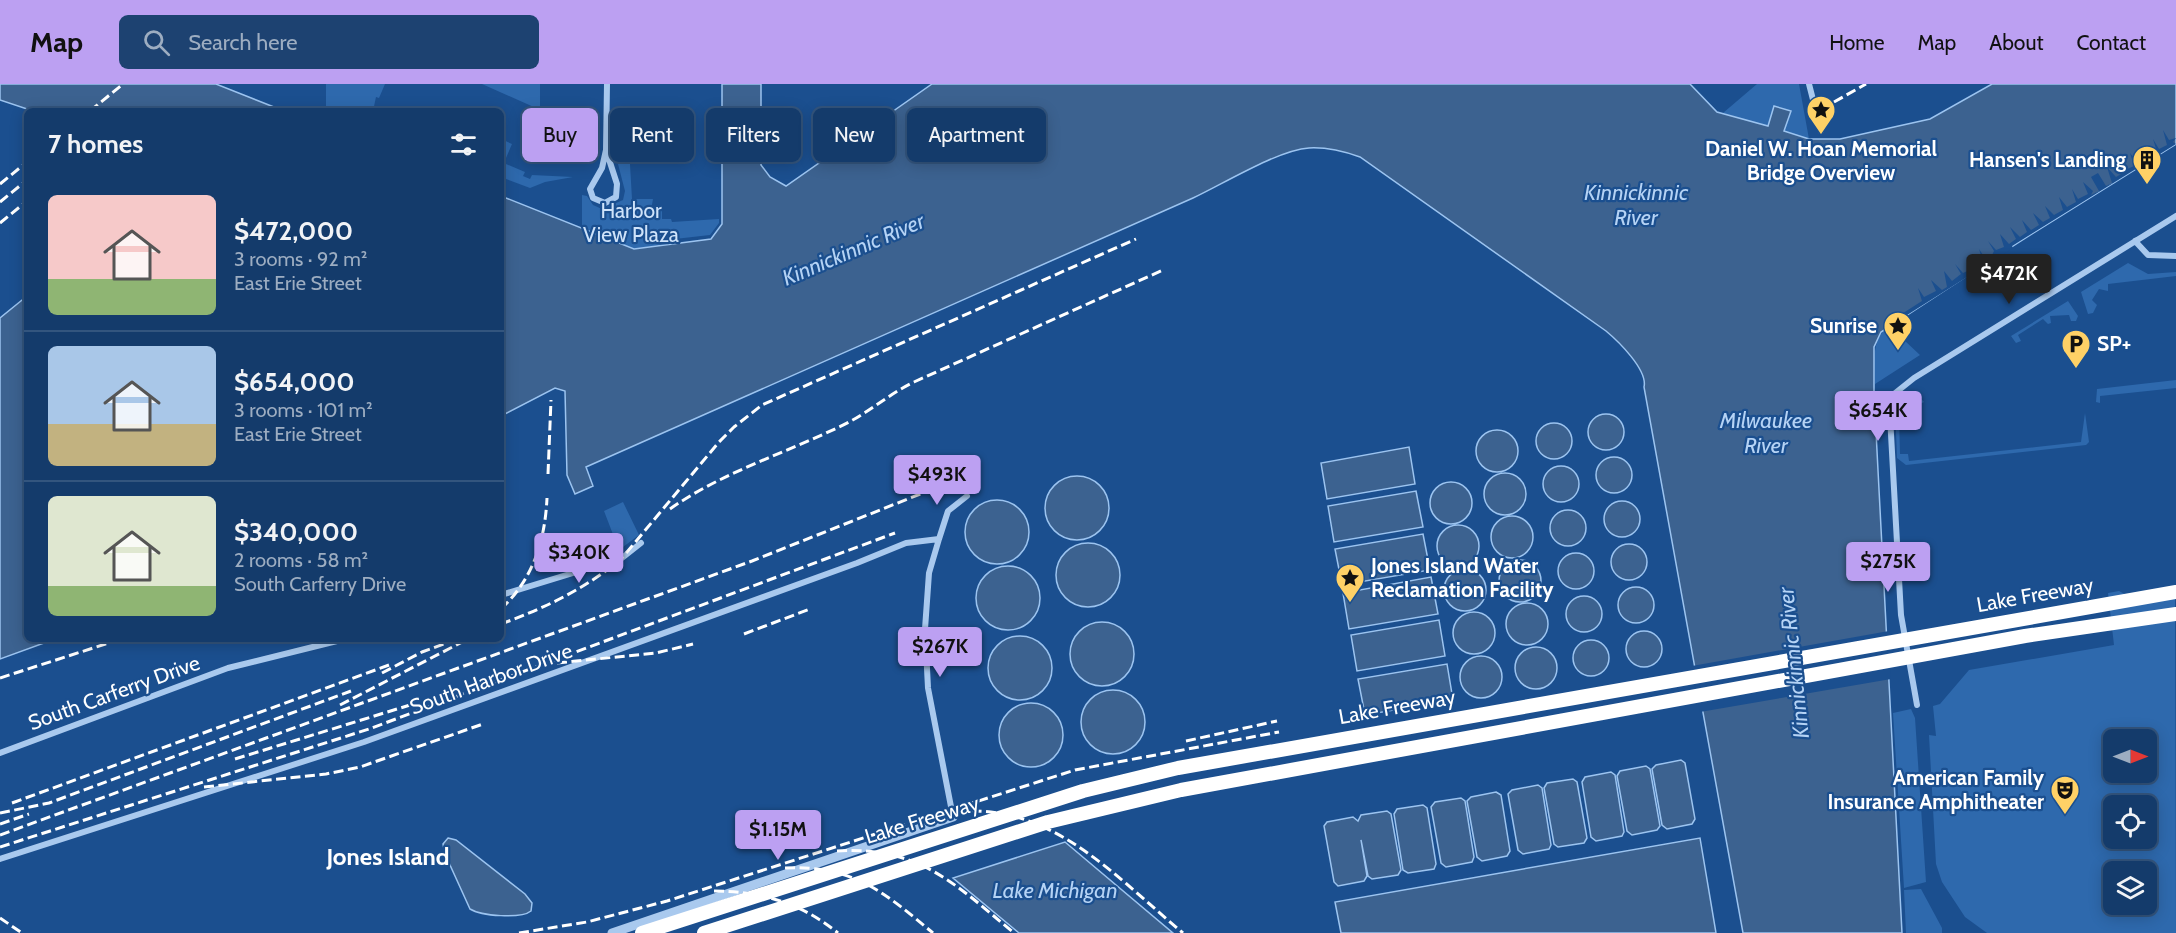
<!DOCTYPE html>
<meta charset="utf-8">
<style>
:root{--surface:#143b6b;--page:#1d4271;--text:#f1f3f6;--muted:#9dadc1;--line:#33557e;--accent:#bca0f2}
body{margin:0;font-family:Cabin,sans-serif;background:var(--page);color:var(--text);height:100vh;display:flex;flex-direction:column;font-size:22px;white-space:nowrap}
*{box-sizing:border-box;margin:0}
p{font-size:20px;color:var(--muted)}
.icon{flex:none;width:33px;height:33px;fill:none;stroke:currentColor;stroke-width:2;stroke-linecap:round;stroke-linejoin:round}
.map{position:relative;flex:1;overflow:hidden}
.panel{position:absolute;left:24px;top:24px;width:480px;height:534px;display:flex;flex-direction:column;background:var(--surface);border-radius:9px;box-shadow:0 3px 15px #0003,0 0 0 2px var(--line)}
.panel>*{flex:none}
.top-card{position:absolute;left:522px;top:24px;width:570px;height:54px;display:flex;gap:12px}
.needle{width:39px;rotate:90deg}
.tools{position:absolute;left:2103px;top:645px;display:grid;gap:12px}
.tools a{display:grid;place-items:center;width:54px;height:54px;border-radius:9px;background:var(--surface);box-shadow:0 3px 15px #0003,0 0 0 2px var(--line);font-size:30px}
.price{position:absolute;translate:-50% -51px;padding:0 14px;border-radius:6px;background:var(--accent);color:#111;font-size:20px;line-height:39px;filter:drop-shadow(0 2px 3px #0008)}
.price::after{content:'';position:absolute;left:50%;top:36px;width:18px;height:14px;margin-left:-9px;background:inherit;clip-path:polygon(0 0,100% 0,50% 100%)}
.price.selected{background:#222;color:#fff}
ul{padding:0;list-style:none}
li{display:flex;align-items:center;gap:18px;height:150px;padding:0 24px}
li+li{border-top:2px solid var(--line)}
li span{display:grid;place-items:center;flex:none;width:168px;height:120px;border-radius:9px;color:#555}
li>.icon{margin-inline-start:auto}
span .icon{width:72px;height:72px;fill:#fffc;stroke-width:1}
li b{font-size:26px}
h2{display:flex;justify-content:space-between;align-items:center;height:72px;padding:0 24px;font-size:26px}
.tag{padding:0 21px;border-radius:9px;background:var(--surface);box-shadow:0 3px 15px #0003,0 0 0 2px var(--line);font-size:21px;line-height:54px}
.tag.selected{background:var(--accent);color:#111}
header{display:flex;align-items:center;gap:36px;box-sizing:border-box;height:84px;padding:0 30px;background:var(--accent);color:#111}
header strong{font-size:28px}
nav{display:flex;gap:33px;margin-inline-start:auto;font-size:21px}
.search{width:420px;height:54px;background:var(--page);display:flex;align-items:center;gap:15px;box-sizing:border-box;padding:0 21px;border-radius:9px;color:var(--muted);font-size:22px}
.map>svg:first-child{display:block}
.green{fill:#2e69ad;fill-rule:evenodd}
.water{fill:#3c6290;stroke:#9cc4f0;stroke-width:1.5}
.pier{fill:#1b4f8f}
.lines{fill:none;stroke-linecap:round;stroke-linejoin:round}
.minor{stroke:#a9c9ee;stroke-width:6}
.tertiary{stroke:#a9c9ee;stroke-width:9}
.rail{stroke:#fff;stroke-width:3;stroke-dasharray:10 4.5;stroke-linecap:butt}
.motorway-bridge{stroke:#fff;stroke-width:14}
.labels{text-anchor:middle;stroke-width:4.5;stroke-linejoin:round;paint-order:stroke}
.poi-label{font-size:21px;font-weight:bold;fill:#fff;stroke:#1b4f8f;text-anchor:end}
.park-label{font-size:21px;fill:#cfe3fa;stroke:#1b4f8f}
.street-label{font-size:21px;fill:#fff;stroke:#1b4f8f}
.water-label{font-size:22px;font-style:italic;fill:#b5d3f5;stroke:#1b4f8f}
.quarter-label{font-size:24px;font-weight:bold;fill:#fff;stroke:#1b4f8f}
</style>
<header>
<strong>Map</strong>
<div class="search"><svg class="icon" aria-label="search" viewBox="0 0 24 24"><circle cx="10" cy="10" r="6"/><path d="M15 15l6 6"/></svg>Search here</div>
<nav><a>Home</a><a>Map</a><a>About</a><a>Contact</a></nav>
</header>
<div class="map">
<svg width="2176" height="849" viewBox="0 0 2176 849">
<rect width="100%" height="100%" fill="#1b4f8f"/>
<path class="green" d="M326 0H385L379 14 376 13 373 27H334L326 24Z
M482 0H540V26L536 24Z
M1757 0H1799L1809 55 1723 29Z
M501 55 512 60 503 81 506 80 525 88 523 92 530 95 532 91 573 93 545 98 530 104 501 93Z
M629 63 632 115H653L651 126H659L662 123V135H671L672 138 719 135V139L710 151 666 156 659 161 634 165 582 144V111L587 112 593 121 602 125 623 116 625 107 618 80Z
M2128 179 2148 190 2176 188V192L2108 200V207L2099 205 2092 216 2097 221 2093 229 2088 230 2081 208Z
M2068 217 2078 232 2076 237H2071L2069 231 2050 232 2051 239 2048 240 2043 235 2018 251 2021 257 2016 259 2011 252Z
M1889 242 1920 271 1875 300C1875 279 1870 256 1889 242Z
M2176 296V304L2100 312V319L2096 318 2097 305Z
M1917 310 1924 318 1920 320 1916 314 1902 323 1905 330 1899 333 1900 370H1908L1909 377 2081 358 2085 329 2089 358 2086 361 1906 381 1897 374 1895 321Z
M623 418 639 451 619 466 604 427Z
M2119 507 2130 513 2175 507 2176 849H1987L1965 833 1942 798 1936 780 1929 651 1936 652 1933 622 1940 620 1969 586 2114 561 2108 509ZM2114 656H2146V688H2114ZM2114 722H2146V754H2114ZM2114 788H2146V820H2114Z
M1911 625 1915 634 1926 798 1904 804 1893 629Z
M1921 805 1942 844V849H1906L1904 806Z"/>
<path class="water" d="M0 0H216L284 27H33L0 16Z
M722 0H761V81L770 93 786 102 932 0H1690L1717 28 1768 42 1774 22 1791 27 1784 47 1809 55H1840L1930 35 1992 0H2176V60L2019 158 1881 248 1874 263V309L1902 849H1743L1644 303C1648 286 1618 257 1606 247L1360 73C1343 67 1327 63 1309 64 1278 66 1223 100 1193 114L586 383 593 402 575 410 567 391 565 307 555 304 501 332V112L634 165 711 155 722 140Z
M27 212V555H55L0 575V234Z
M1588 348a18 18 0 1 1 36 0a18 18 0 1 1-36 0Z
M1536 357a18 18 0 1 1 36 0a18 18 0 1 1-36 0Z
M1476 367a21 21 0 1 1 42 0a21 21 0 1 1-42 0Z
M1409 363 1415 400 1327 415 1321 379Z
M1596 391a18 18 0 1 1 36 0a18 18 0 1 1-36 0Z
M1543 400a18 18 0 1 1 36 0a18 18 0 1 1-36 0Z
M1484 410a21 21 0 1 1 42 0a21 21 0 1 1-42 0Z
M1045 424a32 32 0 1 1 64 0a32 32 0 1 1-64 0Z
M1430 419a21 21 0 1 1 42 0a21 21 0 1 1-42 0Z
M1416 407 1423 443 1334 458 1328 422Z
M965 448a32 32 0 1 1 64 0a32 32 0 1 1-64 0Z
M1604 435a18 18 0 1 1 36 0a18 18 0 1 1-36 0Z
M1550 444a18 18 0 1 1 36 0a18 18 0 1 1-36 0Z
M1491 453a21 21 0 1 1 42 0a21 21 0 1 1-42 0Z
M1437 462a21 21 0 1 1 42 0a21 21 0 1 1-42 0Z
M1423 450 1430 486 1342 501 1335 465Z
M1056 491a32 32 0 1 1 64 0a32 32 0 1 1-64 0Z
M1611 478a18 18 0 1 1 36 0a18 18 0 1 1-36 0Z
M1558 487a18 18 0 1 1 36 0a18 18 0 1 1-36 0Z
M1499 497a21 21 0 1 1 42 0a21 21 0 1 1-42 0Z
M976 514a32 32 0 1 1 64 0a32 32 0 1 1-64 0Z
M1444 506a21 21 0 1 1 42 0a21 21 0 1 1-42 0Z
M1431 493 1438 530 1349 545 1343 509Z
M1618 521a18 18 0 1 1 36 0a18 18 0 1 1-36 0Z
M1566 530a18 18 0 1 1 36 0a18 18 0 1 1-36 0Z
M1506 540a21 21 0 1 1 42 0a21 21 0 1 1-42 0Z
M1453 549a21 21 0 1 1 42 0a21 21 0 1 1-42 0Z
M1439 536 1445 572 1357 587 1351 551Z
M1070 570a32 32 0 1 1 64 0a32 32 0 1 1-64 0Z
M1626 565a18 18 0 1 1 36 0a18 18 0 1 1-36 0Z
M988 584a32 32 0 1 1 64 0a32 32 0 1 1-64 0Z
M1573 574a18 18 0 1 1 36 0a18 18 0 1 1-36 0Z
M1515 584a21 21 0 1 1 42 0a21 21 0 1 1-42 0Z
M1460 593a21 21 0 1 1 42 0a21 21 0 1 1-42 0Z
M1447 580 1453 616 1365 631 1358 595Z
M1081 638a32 32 0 1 1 64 0a32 32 0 1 1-64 0Z
M999 651a32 32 0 1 1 64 0a32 32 0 1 1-64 0Z
M1681 676 1685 679 1695 735 1692 740 1667 745 1662 741 1652 685 1656 681Z
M1646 682 1650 685 1660 742 1657 746 1632 751 1627 747 1617 692 1620 687Z
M1611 688 1615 691 1624 748 1622 752 1596 757 1591 753 1582 698 1585 693Z
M1573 695 1577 698 1587 754 1584 759 1558 763 1554 760 1544 704 1547 699Z
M1538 701 1542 704 1551 761 1549 765 1523 770 1518 766 1508 710 1512 706Z
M1496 708 1501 711 1510 767 1507 772 1482 777 1477 773 1467 717 1471 713Z
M1461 714 1465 717 1474 773 1472 778 1446 783 1441 779 1431 723 1435 718Z
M1423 721 1427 724 1436 780 1434 785 1408 789 1403 786 1394 730 1397 725Z
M1387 727 1391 730 1401 786 1398 791 1372 795 1368 792 1361 756 1367 792 1364 797 1338 802 1334 798 1324 742 1327 738 1353 733 1358 737 1361 731Z
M448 754 456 756 525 810 532 819 531 827C521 835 481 832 470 825L445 770 443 760Z
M1700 754 1716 849H1341L1335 818Z
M1065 758 1173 849H1019L953 794Z"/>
<path class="pier" d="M2163 46 2169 56 2176 54 2173 58 2176 60 2012 162 2013 164 1896 238 1894 241V236L1886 240 1922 217 1918 204 1924 213 1936 207 1931 196 1942 206 1947 203 1944 187 1952 197 1961 190 1955 180 1963 189 1972 185 1966 173 1976 182 1983 178 1979 165 1985 174 1991 173 1994 167 1988 157 1996 166 2004 163 2000 150 2009 160 2016 155 2010 143 2020 153 2027 148 2022 136 2031 146 2039 141 2033 129 2043 138 2050 134 2045 122 2054 131 2063 126 2059 113 2067 123 2076 118 2072 105 2078 115 2088 110 2083 98 2093 107 2091 111 2099 107 2091 93 2098 89 2106 102 2112 99 2107 83 2116 93 2123 89 2118 76 2125 86 2134 82 2130 69 2138 79 2146 73 2140 63 2149 72 2157 68 2153 55 2159 65 2167 61Z
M1889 547 1891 595 1700 628 1692 582Z"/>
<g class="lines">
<path class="minor" d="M1809 0 1821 47
M606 66 617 100 616 113 605 119 593 114 590 105 602 84Z
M606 66 607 0
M2135 157 2148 171 2176 172
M501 511 622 474 641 459
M1917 621 1901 531 1889 314 1914 294 2176 132
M0 669 228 584 345 555
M953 733 928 604 925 545 929 489 939 455 948 427 967 412
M0 775 364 658 857 479 906 459 939 455"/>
<path class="tertiary" d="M612 849 953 733"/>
<path class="rail" d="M1834 18 1866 0
M90 27 123 0
M0 100 27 78
M0 118 27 96
M0 139 27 117
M548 390 551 316
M670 425C721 389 783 370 839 343 866 331 887 311 914 298L1163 186
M501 525C533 495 545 457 547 414
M501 540C545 524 587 504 622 474L719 358 734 343 762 321 1136 155
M744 550 810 525
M557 579 656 569 693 560
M382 589 422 568 444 560
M0 594 121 555
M340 621 468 555
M1186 657 1277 637
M235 675 410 621
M204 703 326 690 360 683 483 640
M12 719 389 581
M957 728C1051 718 1117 794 1183 849
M0 729 49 719 351 607
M0 740 29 730
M0 751 752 477 973 389
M0 763 369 645 895 449
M837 767C919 762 955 800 1014 849
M785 784C853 781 884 808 933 849
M714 807C761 807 801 819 838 849
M0 834 22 849
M519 849 587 838 667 817 1075 686 1279 648"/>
<path class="motorway-bridge" d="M642 849 1083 707 1178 684 2176 508
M704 849 1048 738 1181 706 2025 552 2176 530"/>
</g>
<defs>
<g id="sight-pin" transform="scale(1.5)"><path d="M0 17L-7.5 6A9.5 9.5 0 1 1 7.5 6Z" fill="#ffd166" stroke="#1b4f8f"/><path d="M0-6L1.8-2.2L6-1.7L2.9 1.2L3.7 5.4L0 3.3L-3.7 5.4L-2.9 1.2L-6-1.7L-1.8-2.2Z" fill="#111"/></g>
<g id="building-pin" transform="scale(1.5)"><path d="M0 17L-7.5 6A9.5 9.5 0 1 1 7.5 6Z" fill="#ffd166" stroke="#1b4f8f"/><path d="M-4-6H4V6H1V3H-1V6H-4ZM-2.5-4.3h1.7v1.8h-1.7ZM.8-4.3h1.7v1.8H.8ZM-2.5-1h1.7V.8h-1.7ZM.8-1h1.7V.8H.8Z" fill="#111"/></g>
<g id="parking-pin" transform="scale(1.5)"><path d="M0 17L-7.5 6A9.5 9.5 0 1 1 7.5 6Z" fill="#ffd166" stroke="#1b4f8f"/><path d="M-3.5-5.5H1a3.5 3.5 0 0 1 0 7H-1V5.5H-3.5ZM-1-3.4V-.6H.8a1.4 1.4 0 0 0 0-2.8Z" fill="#111"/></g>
<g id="theatre-pin" transform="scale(1.5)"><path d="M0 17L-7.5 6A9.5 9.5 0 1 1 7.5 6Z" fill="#ffd166" stroke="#1b4f8f"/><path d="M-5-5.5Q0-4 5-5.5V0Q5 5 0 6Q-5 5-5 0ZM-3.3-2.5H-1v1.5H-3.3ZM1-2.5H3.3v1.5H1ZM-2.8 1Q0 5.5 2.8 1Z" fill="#111"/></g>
</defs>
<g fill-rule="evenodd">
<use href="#sight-pin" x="1821" y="26"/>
<use href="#building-pin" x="2147" y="76"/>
<use href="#sight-pin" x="1898" y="242"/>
<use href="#parking-pin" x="2076" y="260"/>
<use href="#sight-pin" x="1350" y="494"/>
<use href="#theatre-pin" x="2065" y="706"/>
</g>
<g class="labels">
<g class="poi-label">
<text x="1821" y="72" text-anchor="middle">Daniel W. Hoan Memorial<tspan x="1821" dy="24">Bridge Overview</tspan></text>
<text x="2126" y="83">Hansen's Landing</text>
<text x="1877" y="249">Sunrise</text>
<text x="2097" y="267" text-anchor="start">SP+</text>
<text x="1371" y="489" text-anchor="start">Jones Island Water<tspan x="1371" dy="24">Reclamation Facility</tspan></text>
<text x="2044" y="701">American Family<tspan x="2044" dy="24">Insurance Amphitheater</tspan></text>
</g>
<g class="park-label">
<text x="631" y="134">Harbor<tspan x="631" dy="24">View Plaza</tspan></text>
</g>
<g class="street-label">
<text transform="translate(2035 511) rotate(-10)" y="7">Lake Freeway</text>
<text transform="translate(491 595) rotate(-20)" y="7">South Harbor Drive</text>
<text transform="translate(114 609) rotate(-20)" y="7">South Carferry Drive</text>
<text transform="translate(1397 623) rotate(-10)" y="7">Lake Freeway</text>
<text transform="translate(922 736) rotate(-17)" y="7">Lake Freeway</text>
</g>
<g class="water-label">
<text x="1636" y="116">Kinnickinnic<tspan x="1636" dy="25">River</tspan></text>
<text transform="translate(853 165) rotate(-23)" y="8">Kinnickinnic River</text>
<text x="1766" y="344">Milwaukee<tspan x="1766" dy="25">River</tspan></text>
<text transform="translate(1793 579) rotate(-96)" y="8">Kinnickinnic River</text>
<text x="1055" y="814">Lake Michigan</text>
</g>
<g class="quarter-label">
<text x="388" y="781">Jones Island</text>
</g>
</g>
</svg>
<div class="tools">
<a><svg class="needle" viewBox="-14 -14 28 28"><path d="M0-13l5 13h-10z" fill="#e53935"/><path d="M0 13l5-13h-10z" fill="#9dadc1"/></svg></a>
<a><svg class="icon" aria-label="locate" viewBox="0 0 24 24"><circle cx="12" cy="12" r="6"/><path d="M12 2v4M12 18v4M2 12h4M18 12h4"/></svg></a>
<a><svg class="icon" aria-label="layers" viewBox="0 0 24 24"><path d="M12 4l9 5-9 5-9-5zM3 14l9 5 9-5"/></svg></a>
</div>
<b class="price selected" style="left:2009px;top:221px">$472K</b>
<b class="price" style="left:1878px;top:358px">$654K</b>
<b class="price" style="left:937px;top:422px">$493K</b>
<b class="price" style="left:579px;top:500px">$340K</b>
<b class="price" style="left:1888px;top:509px">$275K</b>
<b class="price" style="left:940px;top:594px">$267K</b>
<b class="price" style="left:778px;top:777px">$1.15M</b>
<div class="top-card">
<a class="tag selected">Buy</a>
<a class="tag">Rent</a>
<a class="tag">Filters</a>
<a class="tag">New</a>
<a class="tag">Apartment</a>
</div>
<section class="panel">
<h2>7 homes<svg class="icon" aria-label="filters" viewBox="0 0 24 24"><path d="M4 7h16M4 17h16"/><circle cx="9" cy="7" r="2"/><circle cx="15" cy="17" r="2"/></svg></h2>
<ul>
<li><span style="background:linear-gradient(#f6c9c9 70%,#8fb573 0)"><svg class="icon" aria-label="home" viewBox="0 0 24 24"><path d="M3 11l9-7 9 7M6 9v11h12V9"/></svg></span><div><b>$472,000</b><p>3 rooms · 92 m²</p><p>East Erie Street</p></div></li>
<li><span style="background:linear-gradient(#a9c7e8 65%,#c2b280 0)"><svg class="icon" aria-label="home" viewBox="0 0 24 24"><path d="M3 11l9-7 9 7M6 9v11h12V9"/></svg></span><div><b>$654,000</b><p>3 rooms · 101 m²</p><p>East Erie Street</p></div></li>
<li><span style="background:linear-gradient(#dfe7d0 75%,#8fb573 0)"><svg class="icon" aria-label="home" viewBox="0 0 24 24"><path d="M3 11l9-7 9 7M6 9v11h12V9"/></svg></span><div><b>$340,000</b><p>2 rooms · 58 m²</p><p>South Carferry Drive</p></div></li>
</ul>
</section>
</div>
